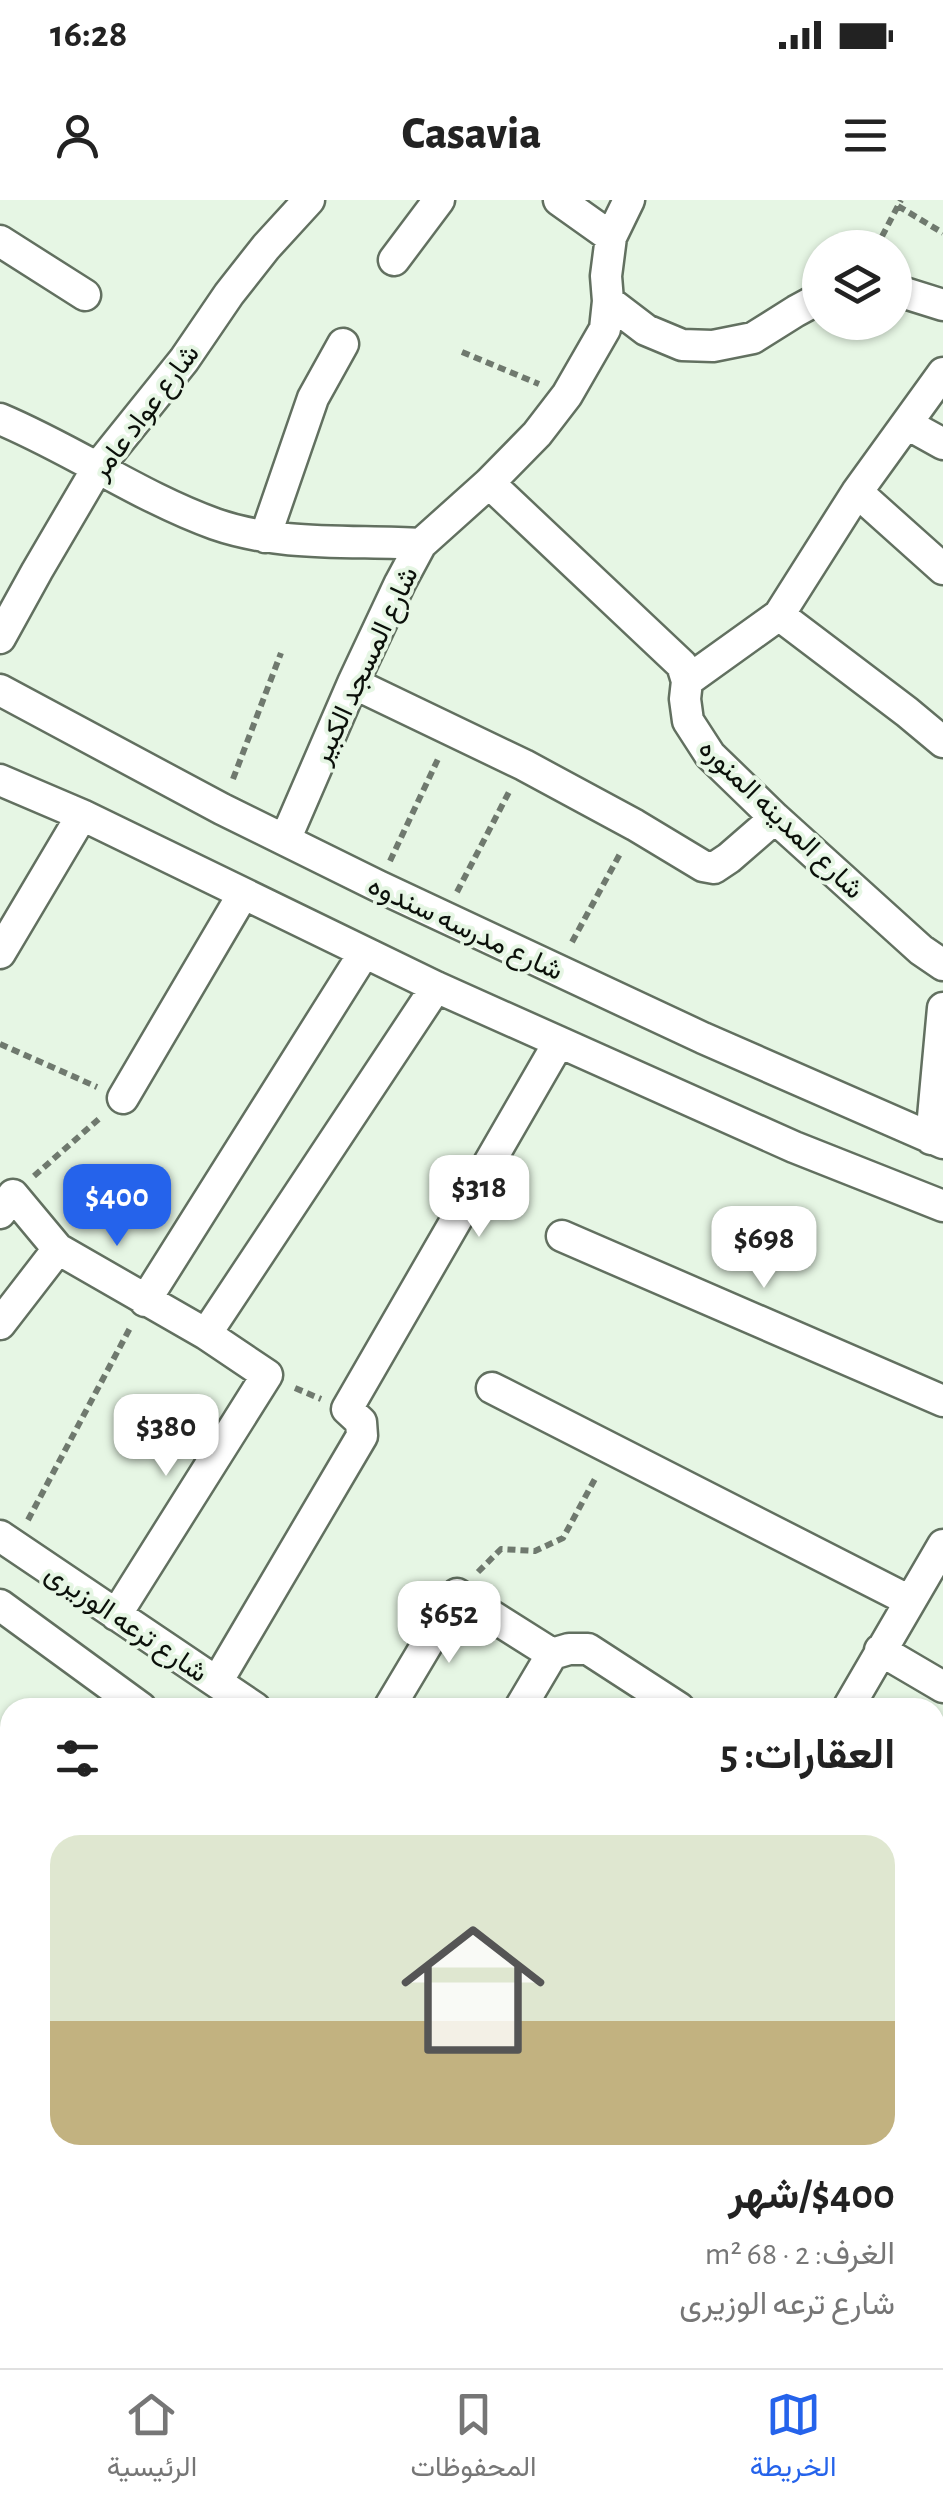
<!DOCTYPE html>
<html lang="ar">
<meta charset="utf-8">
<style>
:root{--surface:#fff;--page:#f2f2f2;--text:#222;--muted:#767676;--line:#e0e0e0;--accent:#2563eb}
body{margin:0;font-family:"Alegreya Sans",Vazirmatn,sans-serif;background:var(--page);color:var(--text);direction:rtl;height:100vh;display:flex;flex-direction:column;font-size:38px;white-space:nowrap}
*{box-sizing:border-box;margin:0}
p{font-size:32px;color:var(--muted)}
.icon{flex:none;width:55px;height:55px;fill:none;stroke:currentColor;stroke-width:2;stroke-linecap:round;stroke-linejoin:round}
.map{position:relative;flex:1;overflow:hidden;direction:ltr}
.details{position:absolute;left:0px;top:1498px;width:945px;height:672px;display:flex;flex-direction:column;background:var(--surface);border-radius:30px 30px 0 0;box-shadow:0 2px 8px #0004;direction:rtl}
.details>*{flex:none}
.fabs{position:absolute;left:802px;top:30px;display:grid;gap:20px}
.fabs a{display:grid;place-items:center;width:110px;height:110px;border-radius:50%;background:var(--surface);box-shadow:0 2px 8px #0004;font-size:50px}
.price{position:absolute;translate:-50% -85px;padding:0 22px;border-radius:20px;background:#fff;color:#222;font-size:32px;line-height:65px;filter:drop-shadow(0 2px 5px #0008)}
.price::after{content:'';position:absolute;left:50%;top:60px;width:30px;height:22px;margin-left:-15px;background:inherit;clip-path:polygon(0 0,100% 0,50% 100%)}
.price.active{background:var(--accent);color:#fff}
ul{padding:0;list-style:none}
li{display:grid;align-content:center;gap:20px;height:530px;padding:0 50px}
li+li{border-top:2px solid var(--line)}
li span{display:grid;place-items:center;height:310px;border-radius:30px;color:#555}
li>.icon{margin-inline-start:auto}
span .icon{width:180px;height:180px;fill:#fffc;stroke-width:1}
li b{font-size:42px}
h2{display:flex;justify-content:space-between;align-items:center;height:120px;padding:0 50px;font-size:42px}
.status{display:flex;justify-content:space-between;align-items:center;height:70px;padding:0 50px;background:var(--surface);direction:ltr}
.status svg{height:28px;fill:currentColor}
header{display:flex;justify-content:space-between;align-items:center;height:130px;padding:0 50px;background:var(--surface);font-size:45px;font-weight:800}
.tab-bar{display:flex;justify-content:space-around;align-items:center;height:140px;border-top:2px solid var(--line);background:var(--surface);font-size:28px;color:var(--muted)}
.tab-bar a{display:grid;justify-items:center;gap:5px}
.tab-bar .active{color:var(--accent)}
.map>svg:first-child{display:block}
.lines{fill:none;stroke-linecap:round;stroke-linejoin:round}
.minor-casing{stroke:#627060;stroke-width:35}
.path{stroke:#6f796e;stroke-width:6;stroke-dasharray:8 5;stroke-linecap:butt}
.minor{stroke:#fff;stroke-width:30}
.labels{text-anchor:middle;stroke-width:8;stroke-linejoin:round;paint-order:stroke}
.street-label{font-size:28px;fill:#0b100a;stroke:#e6f6e4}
</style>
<div class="status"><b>16:28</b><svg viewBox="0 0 49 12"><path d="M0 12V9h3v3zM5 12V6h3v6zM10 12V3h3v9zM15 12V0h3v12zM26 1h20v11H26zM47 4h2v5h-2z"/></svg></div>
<header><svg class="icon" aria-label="menu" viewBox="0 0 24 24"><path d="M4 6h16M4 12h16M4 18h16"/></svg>Casavia<svg class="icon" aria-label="person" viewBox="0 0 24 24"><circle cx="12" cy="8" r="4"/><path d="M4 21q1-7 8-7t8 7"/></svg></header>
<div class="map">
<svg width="943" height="2168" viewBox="0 0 943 2168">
<rect width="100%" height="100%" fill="#e6f6e4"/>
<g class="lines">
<g class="minor-casing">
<path id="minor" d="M559 0 611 37
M0 41 85 95
M394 60 439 0
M895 90 943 105
M608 101 646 130 682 145 713 146 753 138 796 111 820 98
M0 219C74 250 140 297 215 324 281 347 352 340 421 344
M907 224 943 244
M489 283 682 465 687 481 685 499 688 521 710 555 775 618 921 750 943 765
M857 292 943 369
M265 337 313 198 343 144
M779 415 907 512 943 542
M0 438 37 371 98 267 184 160 229 94 266 47 309 0
M687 481 779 415 857 292 943 173
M353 483 524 565 635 625 703 666 714 668 729 658 775 618
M0 490 222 609 378 686 703 838 943 943
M0 580 82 615 436 787 794 947 943 1006
M285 640 353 483 400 383 421 344 489 283 537 234 567 195 605 129 608 101 606 76 611 37 629 0
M0 753 82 615
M123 898 243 694
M931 939 943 808
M0 1013 13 995 58 1049 206 1134 267 1175 116 1415
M562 1036 943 1201
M145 1101 364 753
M0 1124 58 1049
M206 1134 436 787
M492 1188 910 1401
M0 1336 255 1508
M0 1405 141 1508
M880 1450 943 1487
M217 1482 362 1236 361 1222 347 1209 559 842
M389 1508 457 1394 552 1454
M520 1508 552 1454 569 1449H588L679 1508
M848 1508 943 1345
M0 1748 10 1729
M935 1795 943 1800
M935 1935 943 1920
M935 1957 943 1961
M935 2076 943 2080
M240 2160 260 2168
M522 2160 539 2168
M749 2160 762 2168
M178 2168 181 2160"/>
</g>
<path class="path" d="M898 6 943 33
M876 48 901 0
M462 152 539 184
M233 579 281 453
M390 661 438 559
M457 692 509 592
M572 742 621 652
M0 844 97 887
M34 976 100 918
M295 1188 321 1199
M28 1320 130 1128
M478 1372 501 1349 535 1351 563 1338 596 1277"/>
<use href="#minor" class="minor"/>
</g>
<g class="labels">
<g class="street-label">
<text transform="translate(144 211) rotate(-53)" y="10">شارع عواد عامر</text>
<text transform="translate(364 465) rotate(-65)" y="10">شارع المسجد الكبير</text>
<text transform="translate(782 618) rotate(44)" y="10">شارع المدينه المنوره</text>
<text transform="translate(466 727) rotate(25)" y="10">شارع مدرسه سندوه</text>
<text transform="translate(127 1422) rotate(34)" y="10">شارع ترعه الوزيرى</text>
</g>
</g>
</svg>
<div class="fabs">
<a><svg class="icon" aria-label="layers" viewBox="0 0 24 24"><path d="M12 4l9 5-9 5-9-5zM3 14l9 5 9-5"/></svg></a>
</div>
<b class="price" style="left:479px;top:1040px">$318</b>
<b class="price active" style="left:117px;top:1049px">$400</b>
<b class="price" style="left:764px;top:1091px">$698</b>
<b class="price" style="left:166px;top:1279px">$380</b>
<b class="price" style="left:449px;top:1466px">$652</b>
<section class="details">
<h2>العقارات: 5<svg class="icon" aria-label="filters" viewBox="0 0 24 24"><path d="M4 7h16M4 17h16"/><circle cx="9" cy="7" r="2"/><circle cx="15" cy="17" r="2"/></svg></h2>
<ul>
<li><span style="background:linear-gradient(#dfe7d0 60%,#c2b280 0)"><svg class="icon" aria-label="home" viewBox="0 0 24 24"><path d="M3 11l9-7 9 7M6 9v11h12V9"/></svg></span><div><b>$400/شهر</b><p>الغرف: 2 · 68 m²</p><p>شارع ترعه الوزيرى</p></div></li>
</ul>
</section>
</div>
<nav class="tab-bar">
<a class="active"><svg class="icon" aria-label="map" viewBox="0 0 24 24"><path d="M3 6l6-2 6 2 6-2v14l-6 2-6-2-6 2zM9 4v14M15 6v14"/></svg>الخريطة</a>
<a><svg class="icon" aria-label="saved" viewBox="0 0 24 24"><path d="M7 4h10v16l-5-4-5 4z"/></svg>المحفوظات</a>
<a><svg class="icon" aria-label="home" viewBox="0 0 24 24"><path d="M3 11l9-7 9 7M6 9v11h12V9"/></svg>الرئيسية</a>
</nav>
